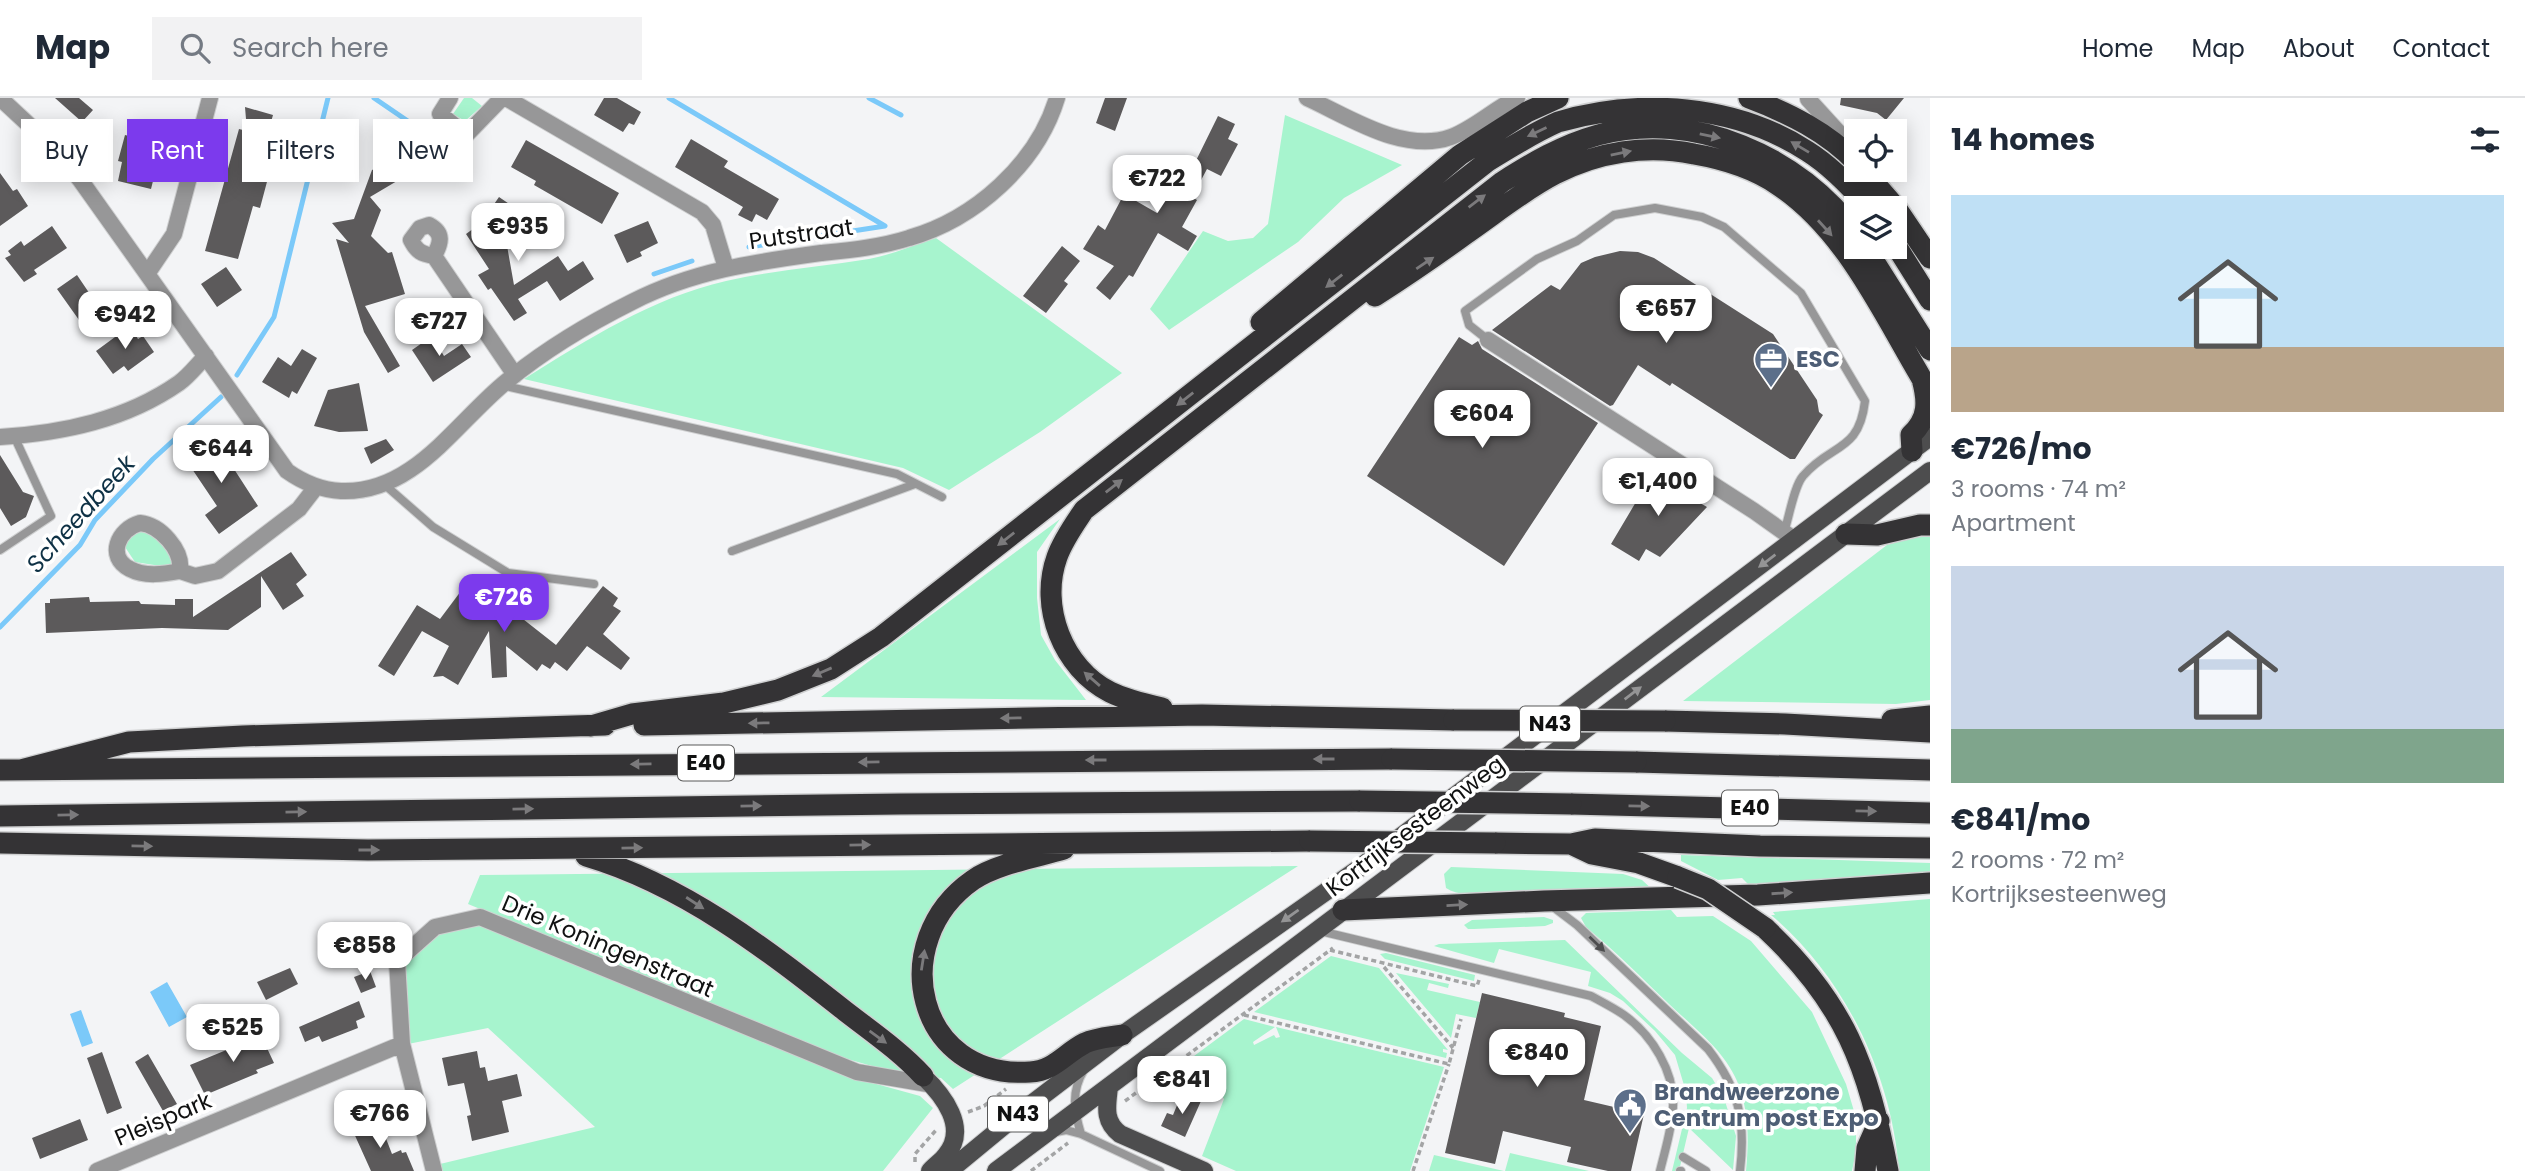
<!DOCTYPE html>
<meta charset="utf-8">
<style>
:root{--surface:#fff;--page:#f2f2f3;--text:#1f2937;--muted:#747a83;--line:#e0e1e3;--accent:#7c3aed}
body{margin:0;font-family:Poppins,sans-serif;background:var(--page);color:var(--text);height:100vh;display:flex;flex-direction:column;font-size:26px;white-space:nowrap}
*{box-sizing:border-box;margin:0}
p{font-size:23px;color:var(--muted)}
.icon{flex:none;width:38px;height:38px;fill:none;stroke:currentColor;stroke-width:2;stroke-linecap:round;stroke-linejoin:round}
.map{position:relative;flex:1;overflow:hidden}
.sheet{display:flex;flex-direction:column;background:var(--surface);width:595px}
.sheet>*{flex:none}
.hud{position:absolute;left:21px;top:21px;width:665px;height:63px;display:flex;gap:14px}
.controls{position:absolute;left:1844px;top:21px;display:grid;gap:14px}
.controls a{display:grid;place-items:center;width:63px;height:63px;border-radius:0px;background:var(--surface);box-shadow:0 4px 18px #0003;font-size:35px}
.price{position:absolute;translate:-50% -60px;padding:0 16px;border-radius:14px;background:#fff;color:#222;font-size:23px;line-height:46px;filter:drop-shadow(0 2px 4px #0008)}
.price::after{content:'';position:absolute;left:50%;top:42px;width:21px;height:16px;margin-left:-10px;background:inherit;clip-path:polygon(0 0,100% 0,50% 100%)}
.price.active{background:var(--accent);color:#fff}
ul{padding:0;list-style:none}
li{display:grid;align-content:center;gap:14px;height:371px;padding:0 21px}
li span{display:grid;place-items:center;height:217px;border-radius:0px;color:#555}
li>.icon{margin-inline-start:auto}
span .icon{width:126px;height:126px;fill:#fffc;stroke-width:1}
li b{font-size:30px}
h2{display:flex;justify-content:space-between;align-items:center;height:84px;padding:0 21px;font-size:30px}
.tag{padding:0 24px;border-radius:0px;background:var(--surface);box-shadow:0 4px 18px #0003;font-size:24px;line-height:63px}
.tag.active{background:var(--accent);color:#fff}
header{display:flex;align-items:center;gap:42px;box-sizing:border-box;height:98px;padding:0 35px;background:var(--surface);border-bottom:2px solid var(--line)}
header strong{font-size:33px}
nav{display:flex;gap:38px;margin-inline-start:auto;font-size:24px}
.search{width:490px;height:63px;background:var(--page);display:flex;align-items:center;gap:18px;box-sizing:border-box;padding:0 24px;border-radius:0px;color:var(--muted);font-size:26px}
main{display:flex;flex:1;min-height:0}
.map>svg:first-child{display:block}
.green{fill:#a7f4ce}
.water{fill:#7bc9f9}
.lines{fill:none;stroke-linecap:round;stroke-linejoin:round}
.stream{stroke:#7bc9f9;stroke-width:5}
.building{fill:#5c5a5b}
.lane-casing{stroke:#cfd0d1;stroke-width:10}
.street-casing{stroke:#cfd0d1;stroke-width:18}
.primary-casing{stroke:#cfd0d1;stroke-width:20}
.highway-casing{stroke:#cfd0d1;stroke-width:24}
.path{stroke:#a3a4a5;stroke-width:3.5;stroke-dasharray:5 3.5;stroke-linecap:butt}
.lane{stroke:#979798;stroke-width:8}
.street{stroke:#979798;stroke-width:16}
.primary{stroke:#4d4d4e;stroke-width:18}
.highway{stroke:#343335;stroke-width:21}
.highway-bridge-casing{stroke:#cfd0d1;stroke-width:24;stroke-linecap:butt}
.highway-bridge{stroke:#343335;stroke-width:21}
.oneway{fill:#7b7a7c}
.oneway2{fill:#949495}
.oneway3{fill:#4d4d4e}
.labels{text-anchor:middle;stroke-width:7;stroke-linejoin:round;paint-order:stroke}
.shield{fill:#fff;stroke:#585858;stroke-width:2}
.shield-label{font-size:21px;font-weight:bold;fill:#101111}
.street-label{font-size:23px;fill:#101111;stroke:#fff}
.service-label{font-size:23px;font-weight:bold;fill:#4e5e75;stroke:#fff;text-anchor:start}
.water-label{font-size:24px;font-style:italic;fill:#0e3145;stroke:#fff}
</style>
<header>
<strong>Map</strong>
<div class="search"><svg class="icon" aria-label="search" viewBox="0 0 24 24"><circle cx="10" cy="10" r="6"/><path d="M15 15l6 6"/></svg>Search here</div>
<nav><a>Home</a><a>Map</a><a>About</a><a>Contact</a></nav>
</header>
<main>
<div class="map">
<svg width="1930" height="1073" viewBox="0 0 1930 1073">
<rect width="100%" height="100%" fill="#f3f4f6"/>
<path class="green" d="M464 0H472L482 8 465 23 453 16Z
M1285 17 1402 67 1344 100 1298 144 1169 232 1150 211 1203 133 1228 143 1253 140 1268 126Z
M936 140 1122 275 1040 334 949 392 903 370 524 281C588 241 652 200 726 183 773 172 821 169 869 161 891 157 914 147 936 140Z
M1060 421 1037 454V500L1041 537 1055 562 1086 602 821 599Z
M145 430 163 443 174 464 167 469 135 464 123 446 128 438Z
M1917 437 1930 439V602L1896 606 1683 603 1887 447Z
M1681 757 1930 765V778L1749 787 1742 780 1718 782 1681 763Z
M1298 768 953 991 941 980 896 975 844 960 468 806 480 777Z
M1451 769 1623 776 1642 782 1654 793 1489 797C1476 796 1457 798 1446 790L1444 776Z
M1930 801V1073H1899C1892 978 1845 879 1771 817H1775L1773 814Z
M1671 812 1677 819 1713 818 1751 843 1812 914 1846 986 1856 1020V1053L1852 1073H1746C1749 1042 1749 1012 1737 983 1724 952 1693 929 1669 906 1642 880 1615 853 1586 829L1581 820 1586 815Z
M1544 819 1553 822V825L1545 828 1474 831H1468L1464 827 1472 822Z
M484 826 851 979 920 998 933 1010 883 1073H441L440 1066 595 1029 488 930 408 946 403 868 436 837Z
M1565 842 1682 955 1712 980 1724 1000 1736 1038 1733 1072 1689 1030 1679 1073H1672L1687 1010 1686 994 1675 957 1655 933 1623 903 1610 895 1588 888 1591 874 1499 851 1494 865 1434 848 1439 846Z
M1386 855 1475 877 1474 883 1385 861 1380 856Z
M1331 858 1379 870 1448 952 1443 951V954L1447 955 1446 960 1254 914Z
M1396 875 1449 886 1448 890 1429 885 1427 892 1480 904 1476 920 1456 916 1451 940Z
M1244 921 1275 929 1253 944 1254 947 1274 937 1276 940 1280 939 1276 929 1444 969 1410 1073H1236L1202 1058 1224 1001 1194 958Z
M1510 1055 1589 1073H1505Z
M1434 1057 1504 1073H1429Z"/>
<path class="water" d="M167 884 187 919 169 929 150 894Z
M81 912 93 945 82 949 70 916Z"/>
<g class="lines">
<path class="stream" d="M374 0 456 56
M669 0 885 128 749 149
M869 0 901 17
M654 176 692 163
M237 277 274 219 328 0
M0 529 80 447 95 422 153 361 221 299"/>
</g>
<path class="building" d="M55 0H79L93 12 82 24Z
M604 0H617L641 14 634 27 629 25 623 34 594 17Z
M1105 0H1127L1115 33 1096 25Z
M1841 0H1904L1886 22 1877 15 1840 7Z
M245 9 273 17 267 38 272 40 262 78 268 80 260 110 253 108 238 161 205 153 239 31 247 33Z
M1218 18 1235 26 1228 41 1238 46 1221 78 1207 71 1192 99 1197 102 1182 129 1197 138 1188 153 1158 135 1133 179 1129 177 1110 202 1096 190 1114 168 1083 151 1098 127 1105 132 1124 96 1157 115 1174 82 1184 87Z
M125 37 168 48 161 73 156 71 151 91 118 83 122 64 118 63Z
M412 38 424 60 394 78 397 83 370 99 381 112 371 138 388 155 392 154 405 196 365 208 400 268 388 275 364 234 336 141 349 145 332 125 354 121 372 72 378 69 373 62Z
M691 41 728 63 724 69 779 101 767 122 756 116 752 124 738 117 743 109 675 69Z
M526 42 619 95 602 126 534 87 536 83 511 69Z
M0 75 13 93 17 91 28 108 0 128Z
M499 99 524 116 506 142 514 187 558 158 568 173 583 163 594 181 560 203 547 183 518 201 527 215 514 223 491 190 488 192 478 177 489 171 466 136 481 125Z
M648 123 658 145 640 154 642 158 627 165 614 137Z
M52 128 67 150 34 172 37 176 24 184 5 160 11 157 8 153 21 143 24 148Z
M1062 148 1080 163 1064 183 1068 186 1046 215 1023 198Z
M1620 153 1638 154 1654 160 1773 236 1817 302 1819 314 1823 317 1795 361H1790L1672 285 1670 288 1638 267 1613 307 1610 308 1492 232 1551 187 1560 192 1581 165 1595 159Z
M226 169 242 192 217 209 201 186Z
M77 177 98 208 79 222 57 191Z
M130 228 138 241 143 238 154 254 128 273 124 268 113 276 96 253Z
M432 238 444 258 462 246 471 259 433 284 412 252Z
M1459 239 1472 247 1478 243 1482 251 1598 325 1504 468 1367 378Z
M302 251 317 260 297 296 292 293 289 300 262 284 278 259 291 268Z
M359 285 368 333 339 334 314 328 328 292Z
M212 337 258 408 219 436 205 417 217 408 184 359Z
M386 341 394 352 371 366 364 350Z
M0 357 23 394 34 398 26 419 11 428 0 410Z
M1674 376 1694 388 1688 398 1707 409 1660 459 1646 451 1639 463 1611 446 1652 377 1668 386Z
M291 454 307 477 296 486 304 498 283 512 261 478V509L228 532 162 530 46 535 45 505H50V501L89 499 90 504 139 503 141 506 175 507V501H193V519Z
M470 481 486 494 495 482 514 496 505 507 556 547 603 488 618 500 613 508 621 513 603 536 630 560 621 572 587 548 567 573 555 564 550 571 542 566 537 573 506 548 507 579 492 580 489 533 458 587 443 578 433 579 449 548 422 533 394 578 378 568 417 507 440 521Z
M290 870 298 886 266 902 257 884Z
M370 873 376 889 361 895 354 879Z
M1482 895 1565 915 1564 919 1601 928 1584 1002 1644 1016 1631 1073H1608L1567 1064 1571 1049 1503 1033 1495 1066 1445 1055Z
M359 903 365 919 356 923 358 930 322 944 319 938 305 944 299 929Z
M259 933 274 965 256 972 258 975 205 997 190 967 241 946 239 942Z
M477 953 480 970 485 969 488 983 517 976 522 998 502 1003 509 1034 472 1043 467 1018 471 1017 464 985 448 988 442 960Z
M102 954 122 1010 107 1016 87 960Z
M148 956 177 1006 163 1013 135 964Z
M1185 996 1201 1003 1185 1039 1161 1028 1167 1015 1173 1017 1180 1000 1183 1001Z
M80 1021 88 1042 40 1061 32 1040Z
M376 1022 377 1026 380 1025 392 1056 401 1052 402 1055 406 1054 414 1073H371L352 1031Z"/>
<g class="lines">
<g class="lane-casing">
<path id="lane" d="M1488 242 1469 227 1465 213 1537 161 1577 143 1614 117 1655 110 1702 119 1724 129 1801 195 1865 303C1859 355 1831 345 1803 378 1794 388 1789 420 1784 434
M501 287 897 376 942 399
M385 387 433 429 508 475 594 486
M0 452 51 418 14 338
M732 453 915 386
M1552 808 1577 827 1708 951C1739 991 1746 1023 1740 1073
M1320 833 1591 898C1602 904 1614 910 1624 917 1652 937 1675 974 1673 1009 1672 1031 1665 1052 1660 1073
M1056 1034 1066 1032 1081 1036 1160 1073
M1081 1036C1074 1013 1071 993 1084 972
M1683 1059 1706 1073
M1680 1073H1681"/>
</g>
<g class="street-casing">
<path id="street" d="M0 0 57 53 81 83 287 373C304 385 320 392 341 393 414 396 456 324 507 283 546 251 588 226 632 204 692 173 755 164 821 155 850 152 881 149 909 140 975 121 1037 66 1057 0
M450 0 440 16 466 37 502 0
M506 0 702 114 713 127 726 170
M1307 0C1349 19 1403 56 1451 39 1475 30 1494 11 1517 0
M1808 1 1838 34 1845 53
M434 158C422 156 417 154 411 142L420 130 429 127C444 135 441 145 434 158L515 277
M147 176 174 136 210 0
M1488 242 1754 413 1795 442
M0 339C63 335 126 322 179 285 189 278 197 267 206 258
M140 425C160 427 183 452 180 473 164 476 145 479 130 471 106 459 118 431 140 425Z
M180 473 195 478 218 473 299 411 316 389
M97 1073 402 946
M434 1073 402 946 397 863 435 829 480 819 857 974 933 987"/>
</g>
<g class="primary-casing">
<path id="primary" d="M923 978C943 997 969 1030 946 1057 942 1063 935 1067 930 1073
M1109 989C1107 1008 1103 1023 1120 1036L1204 1073
M949 1073 1012 1021 1122 937 1358 771 1930 339
M996 1073 1930 373"/>
</g>
<g class="highway-casing">
<path id="highway" d="M1749 0C1789 15 1827 34 1857 65
M1863 72 1897 111 1930 160
M1895 146 1930 202
M1865 149 1930 252
M1375 198C1406 178 1437 157 1467 135 1496 115 1524 92 1555 76 1597 54 1647 46 1694 56 1723 61 1753 70 1778 87 1845 131 1882 214 1922 281 1928 303 1929 320 1911 337L1912 353
M1261 224 1460 57 1527 14 1558 0
M1846 436 1877 437 1920 427H1930
M1162 610C1144 606 1126 602 1110 594 1063 570 1039 509 1057 459 1063 442 1074 427 1084 412L1502 84C1532 65 1562 47 1598 37 1694 11 1800 58 1857 137
M1892 622 1930 618
M1665 623 1785 626 1930 634
M644 627 1202 617 1454 622
M591 628 632 616 724 605 778 592 831 571 881 539 1488 63C1511 49 1533 35 1558 24 1640 0 1734 6 1807 53 1831 68 1851 89 1869 110
M1636 664 1930 672
M0 672 1392 661
M21 672 129 644 243 638 605 627
M1571 706 1930 715
M0 718 900 706 1360 703
M0 745 368 752 1310 743
M1495 745 1571 746 1595 741 1760 748 1930 750
M1571 746 1592 756 1639 765 1678 779
M1064 751C1037 759 996 766 973 782 885 843 916 982 1030 974 1054 973 1065 955 1085 945 1096 940 1111 939 1122 937
M586 758C684 787 766 851 845 913 872 934 900 953 923 978
M1343 812 1544 803 1758 797 1930 785
M1765 830C1845 905 1868 968 1888 1073
M1865 1073 1867 1050 1879 1023"/>
</g>
<path class="path" d="M1330 852 1477 888 1479 882
M1384 869 1453 950
M1244 917 1449 966 1461 921
M1125 1003 1333 850
M968 1014 984 1008 1006 991
M915 1064V1056L937 1031
M1031 1073 1068 1045
M1413 1073 1449 966"/>
<use href="#lane" class="lane"/>
<use href="#street" class="street"/>
<use href="#primary" class="primary"/>
<use href="#highway" class="highway"/>
<g class="highway-bridge-casing">
<path id="highway-bridge" d="M1454 622 1665 623
M1392 661 1636 664
M1360 703 1571 706
M1310 743 1495 745
M1678 779 1708 791 1765 830"/>
</g>
<use href="#highway-bridge" class="highway-bridge"/>
</g>
<defs><path id="oneway-solid" d="M-6-.8H1V-3.2L6.5 0L1 3.2V.8H-6Z" transform="scale(1.75)"/></defs>
<g class="oneway">
<use href="#oneway-solid" transform="translate(1537 34) rotate(155)"/>
<use href="#oneway-solid" transform="translate(1710 38) rotate(12)"/>
<use href="#oneway-solid" transform="translate(1800 49) rotate(-149)"/>
<use href="#oneway-solid" transform="translate(1621 55) rotate(-11)"/>
<use href="#oneway-solid" transform="translate(1477 103) rotate(-37)"/>
<use href="#oneway-solid" transform="translate(1825 130) rotate(48)"/>
<use href="#oneway-solid" transform="translate(1425 165) rotate(-34)"/>
<use href="#oneway-solid" transform="translate(1334 183) rotate(142)"/>
<use href="#oneway-solid" transform="translate(1185 301) rotate(142)"/>
<use href="#oneway-solid" transform="translate(1114 388) rotate(-38)"/>
<use href="#oneway-solid" transform="translate(1006 441) rotate(142)"/>
<use href="#oneway-solid" transform="translate(822 574) rotate(157)"/>
<use href="#oneway-solid" transform="translate(1092 581) rotate(-139)"/>
<use href="#oneway-solid" transform="translate(1011 620) rotate(179)"/>
<use href="#oneway-solid" transform="translate(759 625) rotate(179)"/>
<use href="#oneway-solid" transform="translate(1324 661) rotate(180)"/>
<use href="#oneway-solid" transform="translate(1096 662) rotate(180)"/>
<use href="#oneway-solid" transform="translate(869 664) rotate(179)"/>
<use href="#oneway-solid" transform="translate(641 666) rotate(179)"/>
<use href="#oneway-solid" transform="translate(751 708) rotate(-1)"/>
<use href="#oneway-solid" transform="translate(1639 708) rotate(1)"/>
<use href="#oneway-solid" transform="translate(523 711) rotate(-1)"/>
<use href="#oneway-solid" transform="translate(1866 713) rotate(1)"/>
<use href="#oneway-solid" transform="translate(296 714) rotate(-1)"/>
<use href="#oneway-solid" transform="translate(68 717) rotate(-1)"/>
<use href="#oneway-solid" transform="translate(860 747) rotate(-1)"/>
<use href="#oneway-solid" transform="translate(142 748) rotate(1)"/>
<use href="#oneway-solid" transform="translate(632 750) rotate(-1)"/>
<use href="#oneway-solid" transform="translate(369 752)"/>
<use href="#oneway-solid" transform="translate(1782 795) rotate(-4)"/>
<use href="#oneway-solid" transform="translate(695 805) rotate(33)"/>
<use href="#oneway-solid" transform="translate(1457 807) rotate(-3)"/>
<use href="#oneway-solid" transform="translate(923 862) rotate(-81)"/>
<use href="#oneway-solid" transform="translate(878 939) rotate(36)"/>
</g>
<g class="oneway2">
<use href="#oneway-solid" transform="translate(1767 463) rotate(143)"/>
<use href="#oneway-solid" transform="translate(1633 595) rotate(-37)"/>
<use href="#oneway-solid" transform="translate(1290 818) rotate(145)"/>
</g>
<use class="oneway3" href="#oneway-solid" transform="translate(1597 846) rotate(44)"/>
<defs>
<g id="office-pin" transform="scale(1.75)"><path d="M0 17L-7.5 6A9.5 9.5 0 1 1 7.5 6Z" fill="#5c6f8a" stroke="#fff"/><path d="M-6-3h4V-5.5h4V-3h4V5H-6ZM-1-4.5V-3h2v-1.5ZM-6 0V1H6V0Z" fill="#fff"/></g>
<g id="civic-pin" transform="scale(1.75)"><path d="M0 17L-7.5 6A9.5 9.5 0 1 1 7.5 6Z" fill="#5c6f8a" stroke="#fff"/><path d="M-.6-6.5H3V-4.5H.6V-3L4-1V1h2V6H-6V1h2V-1L-.6-3ZM-1.2 2.5V6h2.4V2.5Z" fill="#fff"/></g>
</defs>
<g fill-rule="evenodd">
<use href="#office-pin" x="1771" y="261"/>
<use href="#civic-pin" x="1630" y="1007"/>
</g>
<g class="labels">
<g class="shield">
<rect x="1520" y="608.5" width="60" height="35" rx="5"/>
<rect x="678" y="647.5" width="56" height="35" rx="5"/>
<rect x="1722" y="692.5" width="56" height="35" rx="5"/>
<rect x="988" y="998.5" width="60" height="35" rx="5"/>
</g>
<g class="shield-label">
<text x="1550" y="633">N43</text>
<text x="706" y="672">E40</text>
<text x="1750" y="717">E40</text>
<text x="1018" y="1023">N43</text>
</g>
<g class="street-label">
<text transform="translate(801 136) rotate(-8)" y="8">Putstraat</text>
<text transform="translate(1415 728) rotate(-37)" y="8">Kortrijksesteenweg</text>
<text transform="translate(608 848) rotate(23)" y="8">Drie Koningenstraat</text>
<text transform="translate(163 1021) rotate(-23)" y="8">Pleispark</text>
</g>
<g class="service-label">
<text x="1796" y="269">ESC</text>
<text x="1654" y="1002">Brandweerzone<tspan x="1654" dy="26">Centrum post Expo</tspan></text>
</g>
<g class="water-label">
<text transform="translate(81 416) rotate(-48)" y="8">Scheedbeek</text>
</g>
</g>
</svg>
<div class="controls">
<a><svg class="icon" aria-label="locate" viewBox="0 0 24 24"><circle cx="12" cy="12" r="6"/><path d="M12 2v4M12 18v4M2 12h4M18 12h4"/></svg></a>
<a><svg class="icon" aria-label="layers" viewBox="0 0 24 24"><path d="M12 4l9 5-9 5-9-5zM3 14l9 5 9-5"/></svg></a>
</div>
<b class="price" style="left:1157px;top:117px">€722</b>
<b class="price" style="left:518px;top:165px">€935</b>
<b class="price" style="left:1666px;top:247px">€657</b>
<b class="price" style="left:125px;top:253px">€942</b>
<b class="price" style="left:439px;top:260px">€727</b>
<b class="price" style="left:1482px;top:352px">€604</b>
<b class="price" style="left:221px;top:387px">€644</b>
<b class="price" style="left:1658px;top:420px">€1,400</b>
<b class="price active" style="left:504px;top:536px">€726</b>
<b class="price" style="left:365px;top:884px">€858</b>
<b class="price" style="left:233px;top:966px">€525</b>
<b class="price" style="left:1537px;top:991px">€840</b>
<b class="price" style="left:1182px;top:1018px">€841</b>
<b class="price" style="left:380px;top:1052px">€766</b>
<div class="hud">
<a class="tag">Buy</a>
<a class="tag active">Rent</a>
<a class="tag">Filters</a>
<a class="tag">New</a>
</div>
</div>
<section class="sheet">
<h2>14 homes<svg class="icon" aria-label="filters" viewBox="0 0 24 24"><path d="M4 7h16M4 17h16"/><circle cx="9" cy="7" r="2"/><circle cx="15" cy="17" r="2"/></svg></h2>
<ul>
<li><span style="background:linear-gradient(#bfe0f5 70%,#b9a48a 0)"><svg class="icon" aria-label="home" viewBox="0 0 24 24"><path d="M3 11l9-7 9 7M6 9v11h12V9"/></svg></span><div><b>€726/mo</b><p>3 rooms · 74 m²</p><p>Apartment</p></div></li>
<li><span style="background:linear-gradient(#c9d6e8 75%,#7fa58c 0)"><svg class="icon" aria-label="home" viewBox="0 0 24 24"><path d="M3 11l9-7 9 7M6 9v11h12V9"/></svg></span><div><b>€841/mo</b><p>2 rooms · 72 m²</p><p>Kortrijksesteenweg</p></div></li>
</ul>
</section>
</main>
